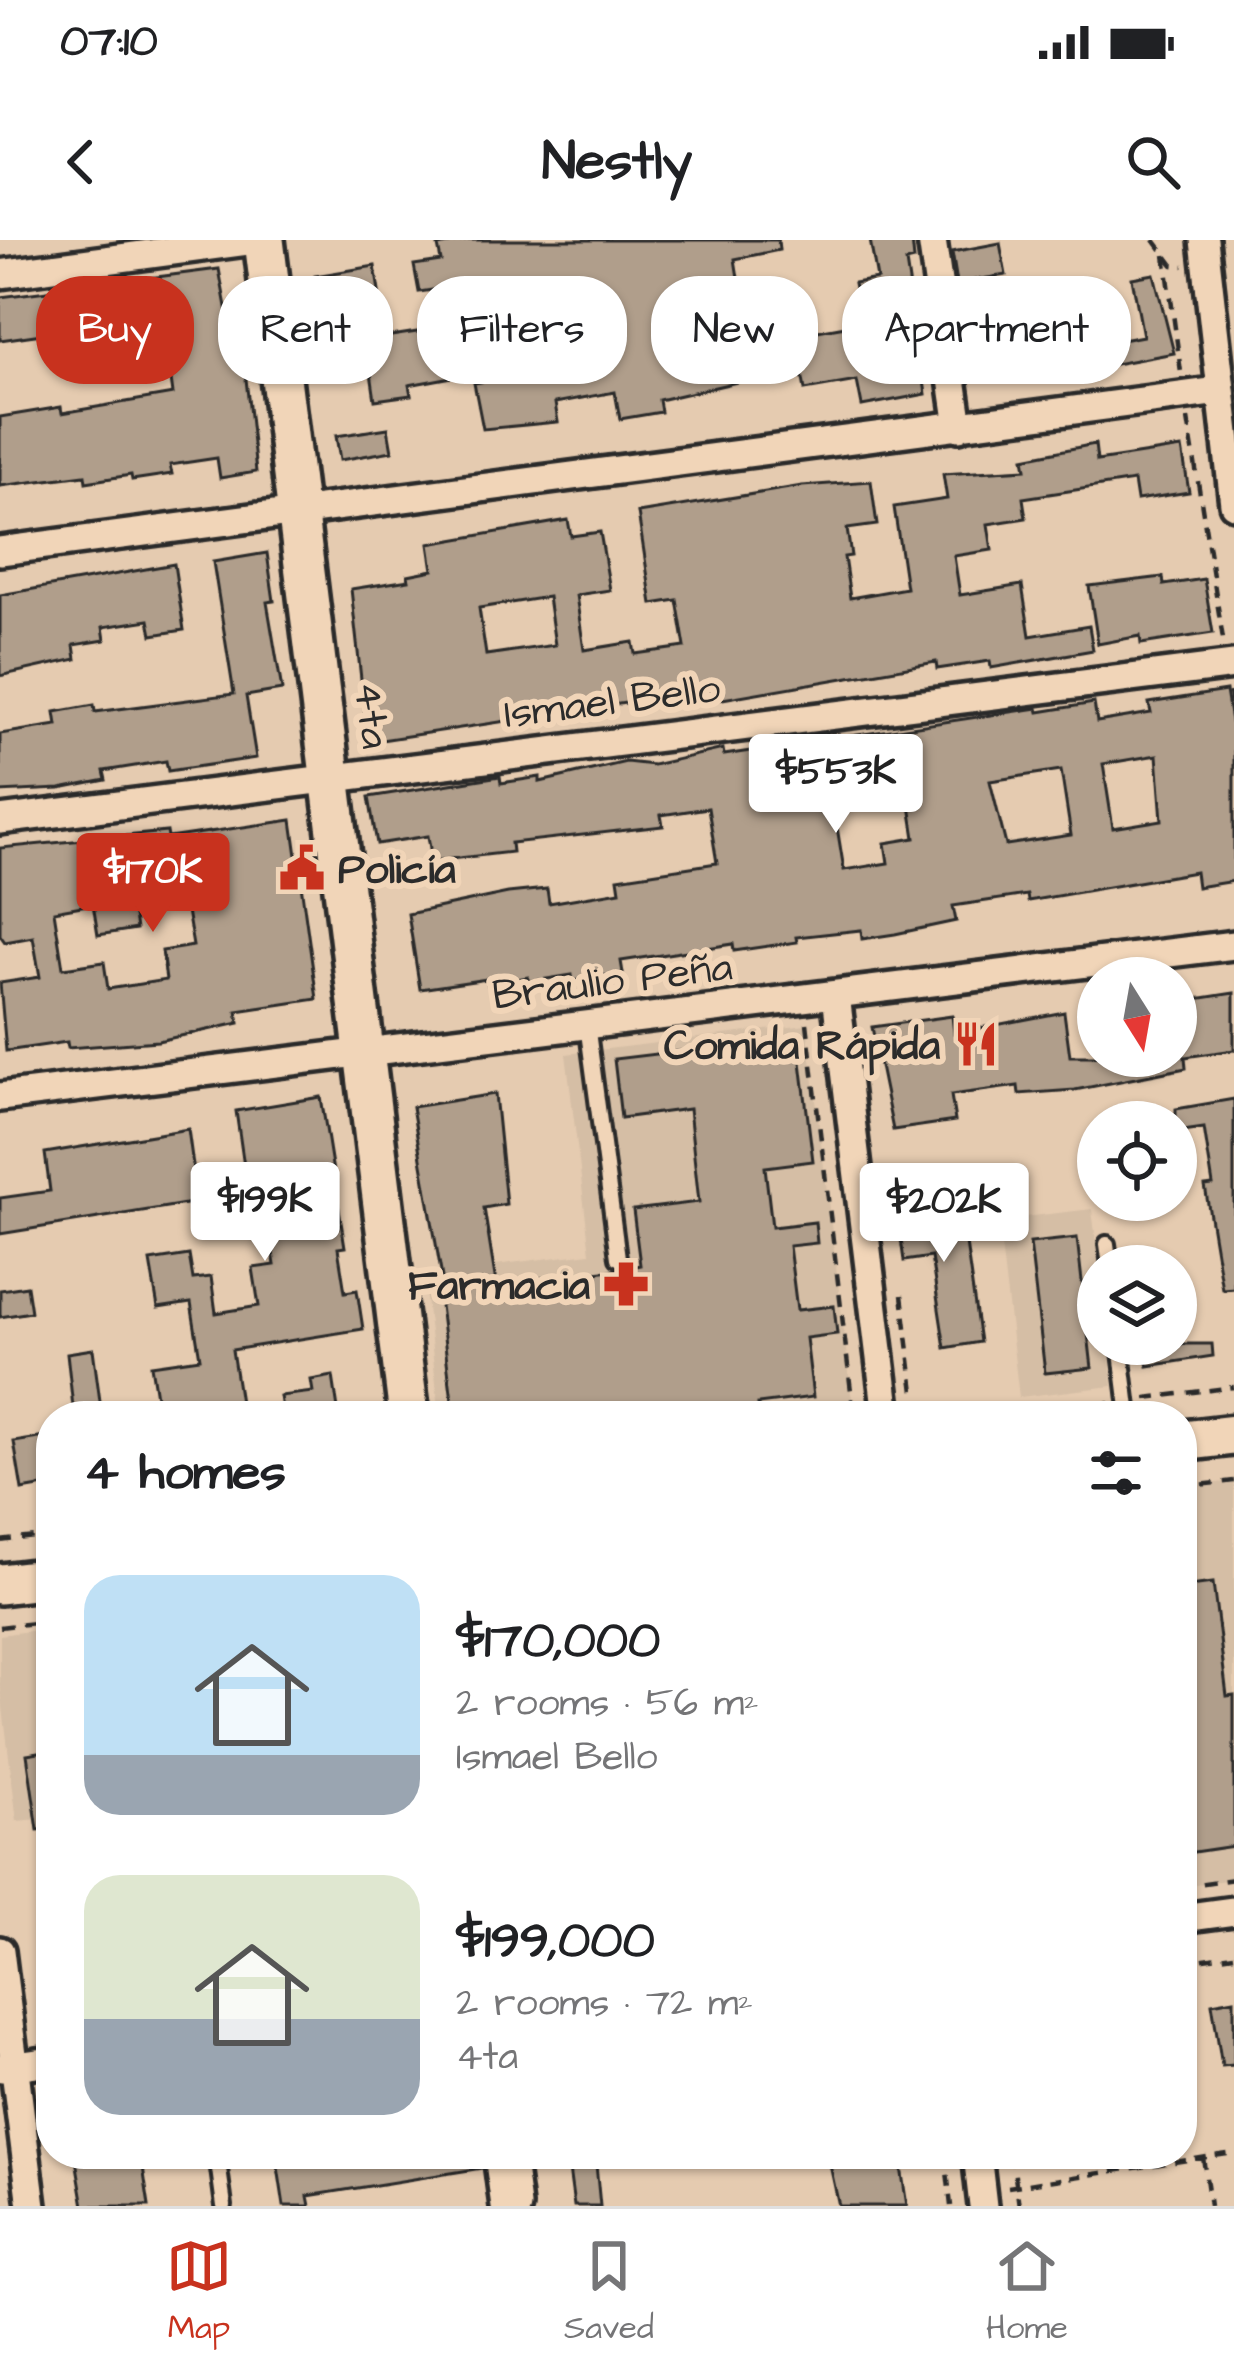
<!DOCTYPE html>
<meta charset="utf-8">
<style>
:root{--surface:#fff;--page:#f2f2f2;--text:#202124;--muted:#757577;--line:#e0e0e0;--accent:#c8321e}
body{margin:0;font-family:"Architects Daughter",sans-serif;background:var(--page);color:var(--text);height:100vh;display:flex;flex-direction:column;font-size:45px;white-space:nowrap}
*{box-sizing:border-box;margin:0}
p{font-size:39px;color:var(--muted)}
.icon{flex:none;width:66px;height:66px;fill:none;stroke:currentColor;stroke-width:2;stroke-linecap:round;stroke-linejoin:round}
.map{position:relative;flex:1;overflow:hidden}
.details{position:absolute;left:36px;top:1161px;width:1161px;height:768px;display:flex;flex-direction:column;background:var(--surface);border-radius:48px;box-shadow:0 3px 9px #0004}
.details>*{flex:none}
.top-card{position:absolute;left:36px;top:36px;width:1164px;height:108px;display:flex;gap:24px}
.needle{width:78px;rotate:169deg}
.fabs{position:absolute;left:1077px;top:717px;display:grid;gap:24px}
.fabs a{display:grid;place-items:center;width:120px;height:120px;border-radius:50%;background:var(--surface);box-shadow:0 3px 9px #0004;font-size:60px}
.price{position:absolute;translate:-50% -102px;padding:0 27px;border-radius:12px;background:#fff;color:#222;font-size:39px;line-height:78px;filter:drop-shadow(0 3px 6px #0008)}
.price::after{content:'';position:absolute;left:50%;top:72px;width:36px;height:27px;margin-left:-18px;background:inherit;clip-path:polygon(0 0,100% 0,50% 100%)}
.price.selected{background:var(--accent);color:#fff}
ul{padding:0;list-style:none}
li{display:flex;align-items:center;gap:36px;height:300px;padding:0 48px}
li span{display:grid;place-items:center;flex:none;width:336px;height:240px;border-radius:36px;color:#555}
li>.icon{margin-inline-start:auto}
span .icon{width:144px;height:144px;fill:#fffc;stroke-width:1}
li b{font-size:51px}
h2{display:flex;justify-content:space-between;align-items:center;height:144px;padding:0 48px;font-size:51px}
.pill{padding:0 42px;border-radius:48px;background:var(--surface);box-shadow:0 3px 9px #0004;font-size:42px;line-height:108px}
.pill.selected{background:var(--accent);color:#fff}
.status{display:flex;justify-content:space-between;align-items:center;height:84px;padding:0 60px;background:var(--surface);direction:ltr}
.status svg{height:33px;fill:currentColor}
header{display:flex;justify-content:space-between;align-items:center;height:156px;padding:0 48px;background:var(--surface);font-size:54px;font-weight:800}
.tabs{display:flex;justify-content:space-around;align-items:center;height:168px;border-top:3px solid var(--line);background:var(--surface);font-size:33px;color:var(--muted)}
.tabs a{display:grid;justify-items:center;gap:6px}
.tabs .selected{color:var(--accent)}
.map>svg:first-child{display:block}
.built{fill:#d5bea5}
.building{fill:#b09e8b;stroke:#2b2b2b;stroke-width:3;fill-rule:evenodd}
.lines{fill:none;stroke-linecap:round;stroke-linejoin:round}
.lane-casing{stroke:#2b2b2b;stroke-width:22}
.street-casing{stroke:#2b2b2b;stroke-width:36}
.secondary-casing{stroke:#2b2b2b;stroke-width:48}
.path{stroke:#2b2b2b;stroke-width:4.5;stroke-dasharray:12 9;stroke-linecap:butt}
.lane{stroke:#f1d5b8;stroke-width:14}
.street{stroke:#f1d5b8;stroke-width:27}
.secondary{stroke:#f1d5b8;stroke-width:39}
.labels{text-anchor:middle;stroke-width:12;stroke-linejoin:round;paint-order:stroke}
.street-label{font-size:42px;fill:#2b2b2b;stroke:#f1d5b8}
.poi-label{font-size:42px;font-weight:bold;fill:#2b2b2b;stroke:#f1d5b8;text-anchor:end}
</style>
<div class="status"><b>07:10</b><svg viewBox="0 0 49 12"><path d="M0 12V9h3v3zM5 12V6h3v6zM10 12V3h3v9zM15 12V0h3v12zM26 1h20v11H26zM47 4h2v5h-2z"/></svg></div>
<header><svg class="icon" aria-label="back" viewBox="0 0 24 24"><path d="M15 5l-7 7 7 7"/></svg>Nestly<svg class="icon" aria-label="search" viewBox="0 0 24 24"><circle cx="10" cy="10" r="6"/><path d="M15 15l6 6"/></svg></header>
<div class="map">
<svg width="1234" height="1966" viewBox="0 0 1234 1966">
<rect width="100%" height="100%" fill="#e5cbb0"/>
<filter id="ink" filterUnits="userSpaceOnUse"><feTurbulence type="fractalNoise" baseFrequency=".00833" numOctaves="2"/><feDisplacementMap in="SourceGraphic" scale="24" xChannelSelector="R" yChannelSelector="G"/><feConvolveMatrix kernelMatrix="1 2 1 2 8 2 1 2 1" color-interpolation-filters="sRGB"/></filter>
<g filter="url(#ink)">
<path class="built" d="M807 785 854 1176H440L423 1034 590 1013 566 814Z
M1092 969 1099 1026 1098 1104H1108L1113 1146 1019 1157 998 980Z
M1234 1241V1639L1182 1646V1247Z
M51 1388V1578L17 1581 0 1444V1395Z"/>
<path class="building" d="M469 0H778L779 10 735 19 739 44 733 45 750 139 659 160 661 172 620 179 615 152 555 163 558 182 483 189 474 143 563 129 553 70 525 71 520 37 419 52 414 25 441 21 438 6Z
M870 0H912L914 20 906 22 926 154 862 166 857 141 805 150 795 95 862 83 854 43 877 39Z
M1000 3 1006 35 957 43 952 12Z
M375 26 380 58 320 67 315 36Z
M219 29 236 121 244 120 256 232 220 238 217 218 170 225 172 234 132 240 131 235 86 242 85 235 0 246V177L61 167 62 173 173 154 164 89 79 103 77 89 0 100V57Z
M1154 34 1174 113 1104 126 1100 104 1143 96 1132 38Z
M1030 45 1037 80 1084 72 1091 112 1063 117 1062 110 972 125 965 87 1006 80 1000 50Z
M443 88 452 137 409 145 411 155 375 160 370 126 325 134 320 107Z
M388 188 392 211 340 220 336 196Z
M1095 204 1097 221 1182 208 1189 252 1137 260 1134 241 1023 258 1026 278 988 284 992 310 954 316 960 355 1022 345 1030 396 1089 386 1093 410 991 428 990 421 937 429 936 422 694 464 692 453 368 502 351 349 409 340 408 335 433 330 429 304 568 280 571 296 600 292 610 350 576 355 584 410 633 402 635 414 685 407 677 360 652 364 638 273 802 246 871 241 877 285 847 289 851 316 844 317 850 358 906 348 894 267 947 259 943 234 1026 229 1024 218ZM548 357 555 405 486 415 479 368Z
M267 313 274 361 267 362 282 450 246 456 256 518 168 531 166 521 104 531 106 540 60 549 0 552V494L57 485 55 472 94 465 95 472 234 454 213 322Z
M174 324 184 390 152 395 149 380 103 387 105 400 74 405 76 419 0 436V355Z
M1163 337 1164 345 1204 339 1213 393 1141 404 1140 396 1098 404 1089 346Z
M1226 451 1234 500V641L1197 647 1195 632 1028 661 1027 655 953 666 956 681 895 694 862 699 861 690 796 697 797 702 734 711 733 704 621 721 623 733 573 741 572 735 528 742V737L488 744 487 739 420 749 408 674 508 653 547 649 549 663 620 651 618 638 717 623 708 568 661 575 663 586 511 603 512 612 432 621 428 596 377 604 369 557 500 536 501 543 540 537V542L626 522 653 525 723 509 724 515 1038 468 1039 472 1094 463 1097 482 1151 473 1149 463ZM1157 515 1162 580 1113 588 1103 524ZM1061 530 1071 595 1006 605 990 541ZM880 547 882 563 909 559 915 598 885 603 888 623 844 630 833 562 837 554Z
M292 580 317 759 237 771 239 783 158 801 68 808 67 802 6 811 0 743 40 737 33 697 5 702 0 695V608L167 592 168 598ZM183 647 193 706 162 711 166 740 108 749 104 722 63 728 54 671 93 664 98 695 136 689 131 656Z
M1234 753V810L1185 817 1186 828 1075 850 1019 854 1018 846 951 855 955 881 893 890 872 787 952 776 954 793 1064 772 1070 816H1176V762Z
M798 797 813 921 765 927 772 987 815 982 817 1003 789 1006 797 1070 834 1066 837 1094 806 1098 813 1157 758 1164 759 1176 683 1172 682 1161 567 1176H454L438 1050 444 1049 412 867 495 854 506 964 484 968 496 1043 621 1029 640 1025 633 970 699 962 689 869 621 878 614 819Z
M321 857 345 1007 338 1008 345 1052 357 1050 363 1089 232 1110 242 1176H159L151 1125 200 1118 191 1063 158 1068 150 1021 189 1015 193 1039 211 1037 216 1073 259 1066 253 1028 275 1025 264 958 249 961 236 871Z
M1234 859V1048L1222 1049 1205 946 1213 945 1204 888 1176 892V869Z
M188 889 198 962 0 994V958L50 951 45 913Z
M960 961 980 1102 945 1108 931 1017 904 1021 897 970Z
M1077 998 1092 1128 1045 1133 1030 1003Z
M27 1046 31 1072 0 1077V1050Z
M1144 1104H1212L1213 1116 1148 1126Z
M93 1109 102 1176H74L67 1113Z
M333 1136 339 1176H283L280 1156 313 1152 311 1140Z
M51 1196V1245L22 1250 14 1202Z
M1213 1343 1227 1456 1234 1455V1606L1187 1613 1182 1347Z
M51 1510V1589L38 1590 27 1514Z
M1234 1759V1825L1222 1826 1212 1763Z
M75 1914H141L149 1966H84Z
M276 1914H301L303 1925 367 1914H480L482 1928 308 1956 310 1966H284Z
M567 1914H595L600 1966H574Z
M899 1914 907 1966H839L828 1916Z"/>
<g class="lines">
<g class="lane-casing">
<path id="lane" d="M587 784 618 1018
M1107 1004 1110 1026
M1120 1104 1129 1176
M217 1914 224 1966"/>
</g>
<g class="street-casing">
<path id="street" d="M932 0 959 187
M1204 0 1234 264
M0 34 255 0
M0 311 1219 151
M0 580 1234 425
M836 755 887 1176
M0 857 1234 705
M1182 1678 1234 1671
M0 1711 32 1966
M2 1828 51 1821
M977 1914 983 1966"/>
</g>
<g class="secondary-casing">
<path id="secondary" d="M264 0 409 1176
M1182 1201 1234 1195
M0 1344 51 1338
M504 1914 511 1966"/>
</g>
<path class="path" d="M1154 0 1173 25 1184 26
M1165 15 1181 132
M1188 179 1223 399
M1230 452 1234 482
M807 783 854 1176
M902 1055 917 1176
M1146 1158 1234 1147
M1015 1176 1111 1163
M1182 1247 1234 1241
M0 1301 51 1295
M0 1387 51 1381
M1182 1646 1234 1639
M1182 1722 1234 1715
M945 1914 951 1966
M1012 1914 1019 1966
M1203 1917 1210 1966
M1008 1947 1234 1913"/>
<use href="#lane" class="lane"/>
<use href="#street" class="street"/>
<use href="#secondary" class="secondary"/>
</g>
</g>
<defs>
<g id="civic-bare" transform="scale(3.6)"><path d="M-.6-6.5H3V-4.5H.6V-3L4-1V1h2V6H-6V1h2V-1L-.6-3ZM-1.2 2.5V6h2.4V2.5Z" fill="#c8321e" stroke="#f1d5b8" stroke-width="2.5" paint-order="stroke"/></g>
<g id="restaurant-bare" transform="scale(3.6)"><path d="M-5-6h1v4h1v-4h1v4h1v-4h1v5L-1.5 .5V6h-2V.5L-5-1ZM5-6V6H3V1.5H1.5Q1.5-4 5-6Z" fill="#c8321e" stroke="#f1d5b8" stroke-width="2.5" paint-order="stroke"/></g>
<g id="pharmacy-bare" transform="scale(3.6)"><path d="M-2-6h4v4h4v4h-4v4h-4v-4h-4v-4h4Z" fill="#c8321e" stroke="#f1d5b8" stroke-width="2.5" paint-order="stroke"/></g>
</defs>
<g fill-rule="evenodd">
<use href="#civic-bare" x="302" y="628"/>
<use href="#restaurant-bare" x="976" y="804"/>
<use href="#pharmacy-bare" x="626" y="1044"/>
</g>
<g class="labels">
<g class="street-label">
<text transform="translate(612 459) rotate(-7)" y="15">Ismael Bello</text>
<text transform="translate(374 475) rotate(83)" y="15">4ta</text>
<text transform="translate(612 739) rotate(-7)" y="15">Braulio Peña</text>
</g>
<g class="poi-label">
<text x="338" y="643" text-anchor="start">Policía</text>
<text x="940" y="819">Comida Rápida</text>
<text x="590" y="1059">Farmacia</text>
</g>
</g>
</svg>
<div class="fabs">
<a><svg class="needle" viewBox="-14 -14 28 28"><path d="M0-13l5 13h-10z" fill="#e53935"/><path d="M0 13l5-13h-10z" fill="#757577"/></svg></a>
<a><svg class="icon" aria-label="locate" viewBox="0 0 24 24"><circle cx="12" cy="12" r="6"/><path d="M12 2v4M12 18v4M2 12h4M18 12h4"/></svg></a>
<a><svg class="icon" aria-label="layers" viewBox="0 0 24 24"><path d="M12 4l9 5-9 5-9-5zM3 14l9 5 9-5"/></svg></a>
</div>
<b class="price" style="left:836px;top:596px">$553K</b>
<b class="price selected" style="left:153px;top:695px">$170K</b>
<b class="price" style="left:265px;top:1024px">$199K</b>
<b class="price" style="left:944px;top:1025px">$202K</b>
<div class="top-card">
<a class="pill selected">Buy</a>
<a class="pill">Rent</a>
<a class="pill">Filters</a>
<a class="pill">New</a>
<a class="pill">Apartment</a>
</div>
<section class="details">
<h2>4 homes<svg class="icon" aria-label="filters" viewBox="0 0 24 24"><path d="M4 7h16M4 17h16"/><circle cx="9" cy="7" r="2"/><circle cx="15" cy="17" r="2"/></svg></h2>
<ul>
<li><span style="background:linear-gradient(#bfe0f5 75%,#9aa5b1 0)"><svg class="icon" aria-label="home" viewBox="0 0 24 24"><path d="M3 11l9-7 9 7M6 9v11h12V9"/></svg></span><div><b>$170,000</b><p>2 rooms · 56 m²</p><p>Ismael Bello</p></div></li>
<li><span style="background:linear-gradient(#dfe7d0 60%,#9aa5b1 0)"><svg class="icon" aria-label="home" viewBox="0 0 24 24"><path d="M3 11l9-7 9 7M6 9v11h12V9"/></svg></span><div><b>$199,000</b><p>2 rooms · 72 m²</p><p>4ta</p></div></li>
</ul>
</section>
</div>
<nav class="tabs">
<a class="selected"><svg class="icon" aria-label="map" viewBox="0 0 24 24"><path d="M3 6l6-2 6 2 6-2v14l-6 2-6-2-6 2zM9 4v14M15 6v14"/></svg>Map</a>
<a><svg class="icon" aria-label="saved" viewBox="0 0 24 24"><path d="M7 4h10v16l-5-4-5 4z"/></svg>Saved</a>
<a><svg class="icon" aria-label="home" viewBox="0 0 24 24"><path d="M3 11l9-7 9 7M6 9v11h12V9"/></svg>Home</a>
</nav>
